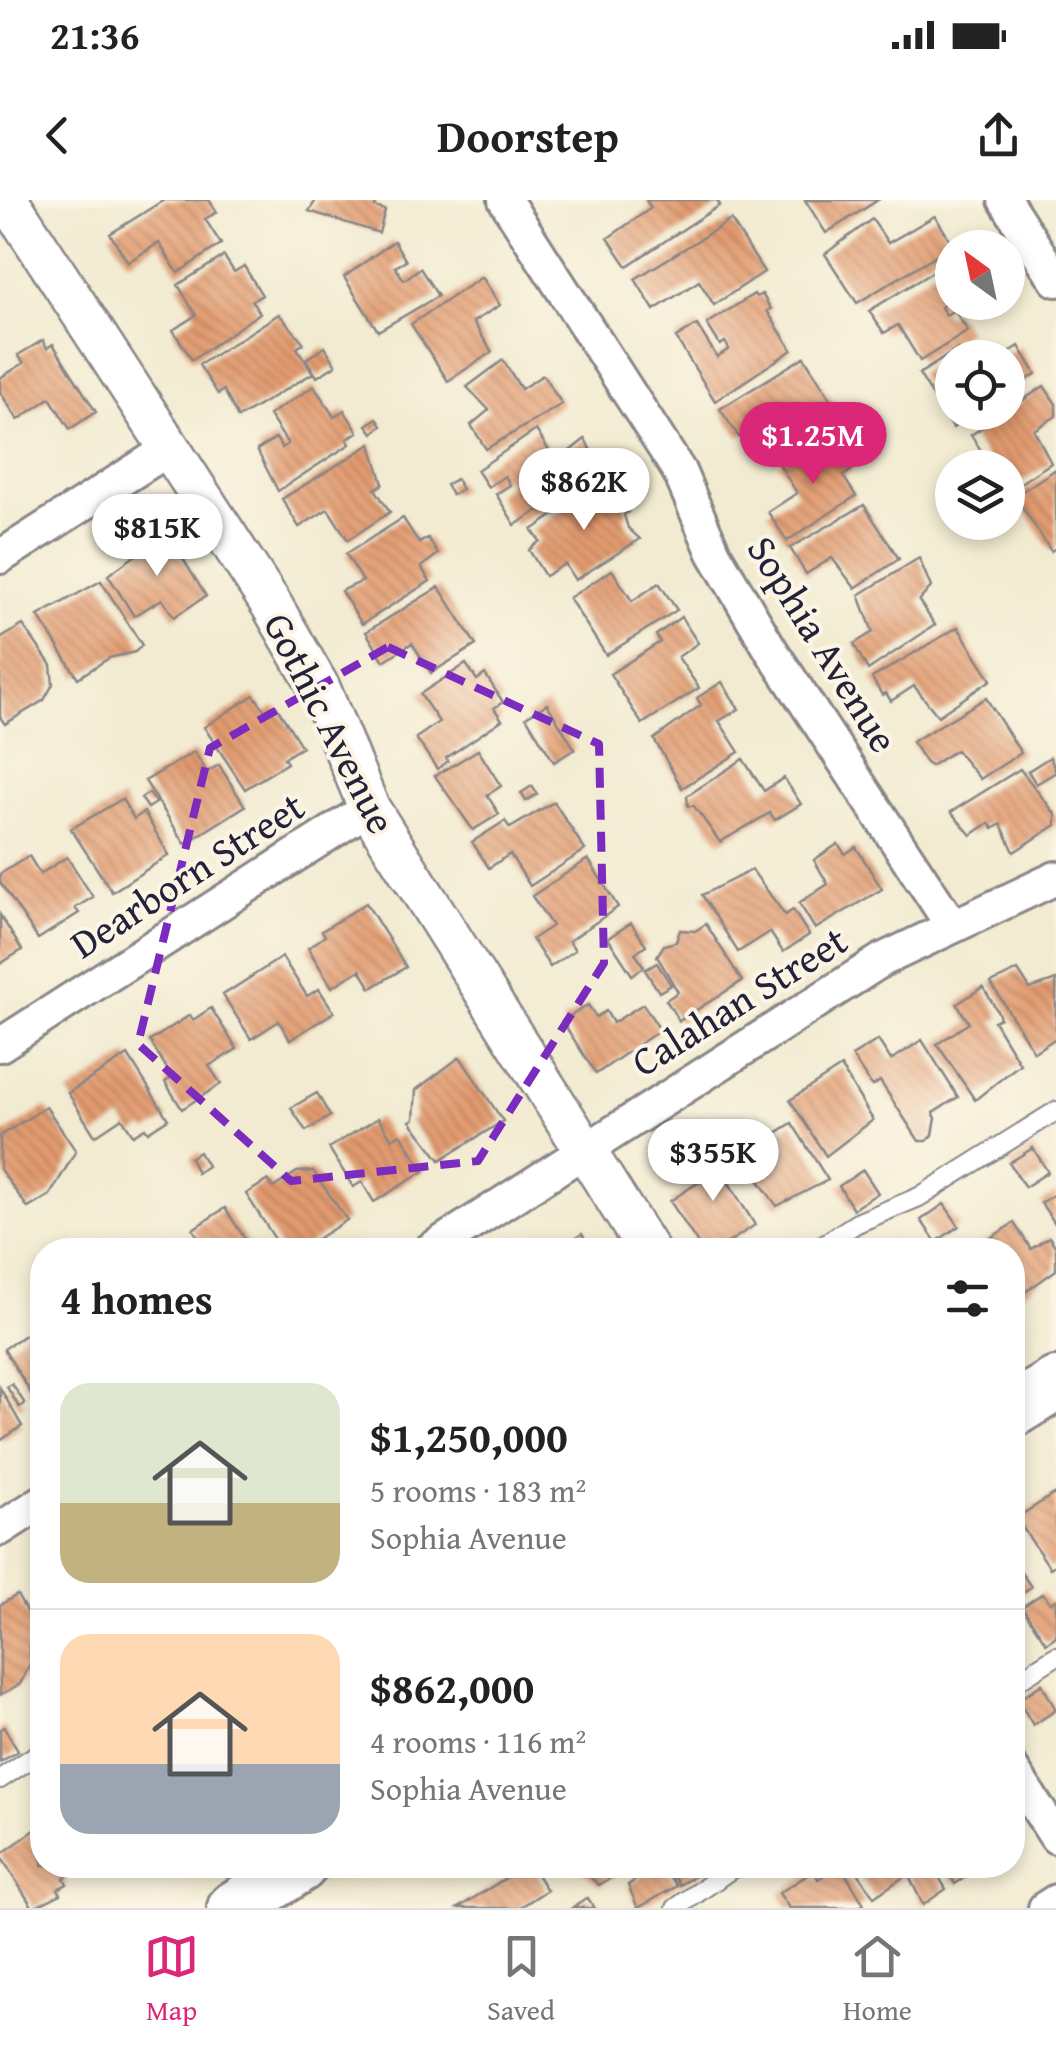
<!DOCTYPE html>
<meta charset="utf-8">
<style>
:root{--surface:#fff;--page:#f6f6f6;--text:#222;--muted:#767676;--line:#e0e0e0;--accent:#db2777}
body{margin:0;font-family:"Gentium Book Plus",serif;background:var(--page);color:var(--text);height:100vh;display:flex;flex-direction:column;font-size:38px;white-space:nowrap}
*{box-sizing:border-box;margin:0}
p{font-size:32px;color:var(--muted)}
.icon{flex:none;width:55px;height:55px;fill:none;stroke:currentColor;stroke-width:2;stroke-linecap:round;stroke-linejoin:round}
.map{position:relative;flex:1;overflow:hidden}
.side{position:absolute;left:30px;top:1038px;width:995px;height:640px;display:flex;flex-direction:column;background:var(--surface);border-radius:40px;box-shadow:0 5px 15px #0003}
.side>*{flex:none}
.needle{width:65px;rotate:327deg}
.fabs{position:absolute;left:935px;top:30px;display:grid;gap:20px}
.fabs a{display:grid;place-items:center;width:90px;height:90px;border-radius:50%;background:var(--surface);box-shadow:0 5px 15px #0003;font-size:50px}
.price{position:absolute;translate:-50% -85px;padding:0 22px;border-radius:35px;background:#fff;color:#222;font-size:32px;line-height:65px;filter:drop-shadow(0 2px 5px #0008)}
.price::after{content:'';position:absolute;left:50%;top:60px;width:30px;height:22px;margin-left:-15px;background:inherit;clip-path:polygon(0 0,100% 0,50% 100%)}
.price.current{background:var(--accent);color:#fff}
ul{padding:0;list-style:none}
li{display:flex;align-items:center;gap:30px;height:250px;padding:0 30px}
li+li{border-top:2px solid var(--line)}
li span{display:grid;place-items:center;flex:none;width:280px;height:200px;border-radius:30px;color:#555}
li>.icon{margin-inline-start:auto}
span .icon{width:120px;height:120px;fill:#fffc;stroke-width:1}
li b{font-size:42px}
h2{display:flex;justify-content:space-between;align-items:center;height:120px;padding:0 30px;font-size:42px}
.status{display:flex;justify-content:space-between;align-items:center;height:70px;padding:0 50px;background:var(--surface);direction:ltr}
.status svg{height:28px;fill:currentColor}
header{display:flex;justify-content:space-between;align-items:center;height:130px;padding:0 30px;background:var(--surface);font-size:45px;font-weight:700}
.tabs{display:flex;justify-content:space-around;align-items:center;height:140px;border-top:2px solid var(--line);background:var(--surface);font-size:28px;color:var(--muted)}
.tabs a{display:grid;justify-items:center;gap:5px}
.tabs .current{color:var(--accent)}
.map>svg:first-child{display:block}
.building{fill:url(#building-back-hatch)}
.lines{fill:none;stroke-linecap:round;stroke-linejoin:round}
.service-casing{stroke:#8a8686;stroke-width:22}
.minor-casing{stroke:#8a8686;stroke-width:38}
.tertiary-casing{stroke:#8a8686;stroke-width:45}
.primary-casing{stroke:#8a8686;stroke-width:58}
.service{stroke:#fff;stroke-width:18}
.minor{stroke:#fff;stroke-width:32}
.tertiary{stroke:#fff;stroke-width:40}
.primary{stroke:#fff;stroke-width:52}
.marked{fill:none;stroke:#7b2cbf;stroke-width:8;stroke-dasharray:20 12;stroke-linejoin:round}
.labels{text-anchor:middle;stroke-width:8;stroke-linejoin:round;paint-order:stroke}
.street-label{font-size:40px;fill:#22223b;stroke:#fcf5e5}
</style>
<div class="status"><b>21:36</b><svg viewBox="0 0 49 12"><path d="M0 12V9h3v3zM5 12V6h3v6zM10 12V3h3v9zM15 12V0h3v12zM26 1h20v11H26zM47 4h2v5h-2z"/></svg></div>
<header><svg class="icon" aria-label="back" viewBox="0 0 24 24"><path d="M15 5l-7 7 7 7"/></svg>Doorstep<svg class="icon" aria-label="share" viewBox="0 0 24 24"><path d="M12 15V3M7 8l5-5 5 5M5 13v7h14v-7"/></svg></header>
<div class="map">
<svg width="1056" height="1708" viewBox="0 0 1056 1708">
<defs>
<pattern id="building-back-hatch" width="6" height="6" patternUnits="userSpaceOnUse" patternTransform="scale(2.5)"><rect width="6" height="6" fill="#e39b6f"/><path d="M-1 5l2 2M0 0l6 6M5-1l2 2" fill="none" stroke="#b87e5c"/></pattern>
</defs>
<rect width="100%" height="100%" fill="#fcf5e5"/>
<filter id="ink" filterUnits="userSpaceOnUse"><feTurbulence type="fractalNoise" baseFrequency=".01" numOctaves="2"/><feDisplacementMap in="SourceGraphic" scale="20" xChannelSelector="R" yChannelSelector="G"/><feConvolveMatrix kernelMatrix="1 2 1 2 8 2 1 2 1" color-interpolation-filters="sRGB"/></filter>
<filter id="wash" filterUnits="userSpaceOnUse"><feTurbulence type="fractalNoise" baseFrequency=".0048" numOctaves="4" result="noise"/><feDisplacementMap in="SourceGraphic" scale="40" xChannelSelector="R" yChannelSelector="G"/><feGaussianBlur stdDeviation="2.25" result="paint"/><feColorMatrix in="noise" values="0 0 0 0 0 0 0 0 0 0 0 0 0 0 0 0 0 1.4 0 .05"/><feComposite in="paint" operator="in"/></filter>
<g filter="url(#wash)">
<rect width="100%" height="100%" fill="#f2ebd1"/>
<g id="blocks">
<path class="building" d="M164 0H209L217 12 205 19 221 44 178 73 159 43 128 62 110 34Z
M316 0H377L375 7 385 10 379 33 309 11Z
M646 0H717L720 5 627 66 608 38 651 8Z
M805 0H878L826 33Z
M935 16 953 45 857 103 825 54 872 19 888 43Z
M731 20 764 72 714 105 699 81 654 110 635 79Z
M394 41 406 61 395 67 404 80 420 68 438 96 378 131 344 77Z
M224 56 234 72 244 66 262 95 252 101 260 113 192 160 173 130 196 115 178 85Z
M952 60V99L941 107 946 115 954 110 968 131 920 161 898 125 884 133 869 111Z
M482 77 500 105 473 122 492 152 448 181 411 124Z
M754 94 756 97 762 94 771 109 767 111 792 150 715 201 676 138 697 125 717 157 729 149 725 142 720 145 707 124Z
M279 114 304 143 297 148 313 173 238 218 224 190 218 194 199 165Z
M43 140 47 148 53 144 96 212 70 229 50 198 18 220 0 192V178L24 163 18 155Z
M1019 146 1036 174 1008 193V158H1001Z
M325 147 336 165 317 177 306 159Z
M958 149 964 158H952V212H976L953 228 919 174Z
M804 157 837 209 798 234 784 212 739 237 720 209Z
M503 160 521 189 543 175 562 204 486 249 471 225 489 210 467 187Z
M314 186 334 217 344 210 358 232 347 239 350 244 278 291 257 250 276 238 282 248 288 244 269 215Z
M1044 186 1056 204V216L1034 230 1051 263 1008 291V268H992L971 235Z
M377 218 382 226 373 233 367 225Z
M536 230 556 262 585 239 601 271 515 325 496 294 510 285 505 276 488 287 477 270Z
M826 234 852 270 843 276 856 296 787 341 768 312 797 293 779 264Z
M371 244 383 284 375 289 390 312 348 340 328 309 299 327 282 299Z
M1056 269V348L1051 351 1015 296Z
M456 279 462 289 452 295 446 285Z
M607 279 628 312 624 315 628 328 640 339 575 380 565 364 545 376 529 350 540 341 532 330Z
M864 305 899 359 855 388 832 358 806 374 790 348Z
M403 318 419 343 428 338 438 354 421 367 430 381 362 424 341 391 363 381 346 354Z
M167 333 206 396 174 417 162 399 134 416 108 375Z
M919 358 931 387 919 401 935 425 868 470 854 444 873 432 859 395Z
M612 370 632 401 659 383 677 410 606 455 569 398Z
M101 381 142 445 135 452 109 458 78 478 38 416Z
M439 387 476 445 431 473 412 443 384 461 366 432Z
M681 417 698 443 678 457 699 488 642 524 610 474 660 442 656 435Z
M23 425 51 465 53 484 44 500 5 524 0 517V439Z
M958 427 991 480 938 516 914 486 891 501 886 493 882 495 872 478Z
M466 464 477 480 485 474 503 502 494 508 502 520 446 558 448 561 437 569 416 538 439 522 420 494Z
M722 482 739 509 719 521 739 552 682 588 654 539 701 505 697 498Z
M254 495 266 512 276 506 302 547 284 558 287 563 245 589 204 527Z
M986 498 1021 553 980 579 956 550 931 566 926 563 912 542Z
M547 504 575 549 554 562 526 517Z
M478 550 501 586 487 595 499 614 473 630 435 576Z
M194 552 207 572 219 565 245 606 185 644 145 581Z
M1050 557 1056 572 1036 584 1028 571Z
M743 559 764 591 784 578 801 604 775 620 770 613 720 642 694 606H688L687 596Z
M1020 569 1056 615V625L1014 652 1001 624 993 629 989 623 971 635 951 612Z
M532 586 537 594 526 601 521 593Z
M149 593 156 603 148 608 141 598Z
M122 599 134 619 144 612 169 655 112 692 71 629Z
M554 602 585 650 530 686 510 654 489 668 472 642 505 621 510 628Z
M838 644 845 654 856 647 882 689 815 729 799 703 828 684 814 660Z
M29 656 40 674 67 657 93 697 75 708 79 713 38 739 0 682V674Z
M588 659 618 707 569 741 575 750 550 767 532 739 552 726 532 696Z
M752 670 785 715 793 710 809 735 783 752 770 732 738 752 702 695Z
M366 703 406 767 371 788 360 770 332 787 308 748 325 736 322 731Z
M0 715 22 750 0 764Z
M631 723 646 745 635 753 644 767 632 775 608 738Z
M706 724 742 781 679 821 666 800 678 792 657 756 664 745 676 742 680 730 695 731Z
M282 757 307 796 319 789 334 812 290 840 279 821 251 839 223 795Z
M657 763 671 785 659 792 645 770Z
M1018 770 1030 789 1056 780V838L1034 852 991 783Z
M983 787 998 812 1000 818 994 821 1020 864 975 900 937 844 969 823 957 804Z
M643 804 660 830 596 874 562 821 588 805 596 817 606 811 613 823Z
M211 808 237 849 209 866 221 884 182 909 165 882 172 877 150 841 190 815 193 820Z
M878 840 891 860 922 840 958 897 933 913 936 918 933 935 927 941H919L880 881 873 886 869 882 852 856Z
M128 855 168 919 148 932 145 928 133 935 122 918 95 936 68 893Z
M460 857 503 921 440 960 410 921 414 919 416 890Z
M841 867 873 920 826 956 790 900Z
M317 893 330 916 306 931 291 908Z
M46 907 76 951 50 995 28 1008 0 969V936Z
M378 918 392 939 401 934 424 971 374 1002 362 982 353 987 329 948Z
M748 923 760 943 792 923 828 980 777 1006 748 966 743 969 738 965 721 940Z
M715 944 735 975 727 980 755 1025 717 1050H702L670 1001 702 980 689 961Z
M1033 948 1048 972 1025 987 1009 963Z
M199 952 207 966 197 973 190 958Z
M863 970 878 993 853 1009 839 986Z
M313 971 347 1020 300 1050H282L246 994 268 980 273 988 297 972Z
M1056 993V1025L1041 1003Z
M944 1004 959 1026 936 1042 921 1020Z
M225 1008 252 1050H206L193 1029Z
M1014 1023 1031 1049 1049 1037 1056 1047V1070L1014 1100 1012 1050H981L978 1046Z
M582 1034 592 1050H557Z
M42 1123V1211L4 1149Z
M12 1184 25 1204 19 1207 7 1187Z
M0 1188 22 1226 0 1241Z
M1056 1293V1364L1050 1368 1016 1318Z
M1012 1358 1031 1387 1012 1400Z
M1043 1393 1050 1403 1056 1400V1436L1046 1443 1022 1407Z
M17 1395 42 1439 29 1447 31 1462 20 1484 0 1495V1405Z
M1042 1484 1056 1510 1033 1525 1018 1500Z
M4 1527 18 1551 0 1562V1529Z
M42 1625V1665L81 1668 64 1678 67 1684 58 1689 61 1694 33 1708 0 1655Z
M526 1665H531L547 1690 519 1708H458Z
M576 1665H614L619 1673 599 1685Z
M658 1665H663L677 1686 638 1708 628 1685Z
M667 1665H699L703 1671 680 1685Z
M840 1665 864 1704 858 1708H789L779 1693 814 1671 818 1679Z
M853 1665H932L946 1689 923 1705 908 1674 874 1697Z
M943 1665H976L978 1669 955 1684Z
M588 1698 594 1708H572Z"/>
</g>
</g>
<g filter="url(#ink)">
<use href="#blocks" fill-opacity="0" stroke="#8a8686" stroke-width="2.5"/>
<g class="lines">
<g class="service-casing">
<path id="service" d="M815 1050 857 1023 919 997 1056 911
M1012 1484 1056 1456
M0 1579 42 1551
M676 1708 737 1665"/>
</g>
<g class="minor-casing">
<path id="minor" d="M505 0 679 271 714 353 771 450 951 724
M1005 0 1056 80
M0 357 169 249
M0 845 369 608
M430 1050 882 760 1056 678
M0 1329 42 1302
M1012 1569 1056 1637
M1045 1708 1056 1701"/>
</g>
<g class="tertiary-casing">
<path id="tertiary" d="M8 0 271 404 320 489 369 608 648 1050"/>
</g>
<g class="primary-casing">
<path id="primary" d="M1012 1211 1056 1184
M234 1708 301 1665"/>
</g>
<use href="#service" class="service"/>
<use href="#minor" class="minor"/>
<use href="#tertiary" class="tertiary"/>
<use href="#primary" class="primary"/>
</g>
</g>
<path class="marked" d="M388 447 599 544 604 763 478 961 291 981 138 844 210 548Z"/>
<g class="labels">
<g class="street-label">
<text transform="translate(823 444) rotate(58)" y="14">Sophia Avenue</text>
<text transform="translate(330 523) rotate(63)" y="14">Gothic Avenue</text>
<text transform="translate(187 675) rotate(-33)" y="14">Dearborn Street</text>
<text transform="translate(739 801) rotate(-32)" y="14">Calahan Street</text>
</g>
</g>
</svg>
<div class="fabs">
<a><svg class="needle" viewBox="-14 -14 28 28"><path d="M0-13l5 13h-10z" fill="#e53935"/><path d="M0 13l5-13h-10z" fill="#767676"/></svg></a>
<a><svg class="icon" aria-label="locate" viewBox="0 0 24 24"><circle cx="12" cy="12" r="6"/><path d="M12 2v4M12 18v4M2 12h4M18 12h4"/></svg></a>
<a><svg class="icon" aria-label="layers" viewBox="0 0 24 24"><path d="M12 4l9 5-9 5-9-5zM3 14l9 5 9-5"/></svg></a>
</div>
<b class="price current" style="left:813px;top:287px">$1.25M</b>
<b class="price" style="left:584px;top:333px">$862K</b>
<b class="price" style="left:157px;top:379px">$815K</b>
<b class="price" style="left:713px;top:1004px">$355K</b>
<section class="side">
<h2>4 homes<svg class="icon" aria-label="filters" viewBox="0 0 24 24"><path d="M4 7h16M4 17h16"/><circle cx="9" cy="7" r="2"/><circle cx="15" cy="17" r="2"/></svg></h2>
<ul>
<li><span style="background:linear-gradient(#dfe7d0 60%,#c2b280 0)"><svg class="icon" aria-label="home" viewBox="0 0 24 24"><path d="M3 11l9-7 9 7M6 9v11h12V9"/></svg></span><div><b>$1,250,000</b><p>5 rooms · 183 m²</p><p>Sophia Avenue</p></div></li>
<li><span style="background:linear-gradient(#ffd9b3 65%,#9aa5b1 0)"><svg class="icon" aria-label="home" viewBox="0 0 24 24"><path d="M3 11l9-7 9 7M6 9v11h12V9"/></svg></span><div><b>$862,000</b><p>4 rooms · 116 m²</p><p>Sophia Avenue</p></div></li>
</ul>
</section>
</div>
<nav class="tabs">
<a class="current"><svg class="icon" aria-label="map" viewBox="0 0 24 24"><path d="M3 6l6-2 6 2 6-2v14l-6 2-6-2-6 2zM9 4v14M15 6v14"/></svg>Map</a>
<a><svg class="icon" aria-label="saved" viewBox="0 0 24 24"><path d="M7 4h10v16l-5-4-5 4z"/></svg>Saved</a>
<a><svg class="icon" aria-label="home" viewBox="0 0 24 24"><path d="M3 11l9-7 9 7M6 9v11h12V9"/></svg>Home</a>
</nav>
